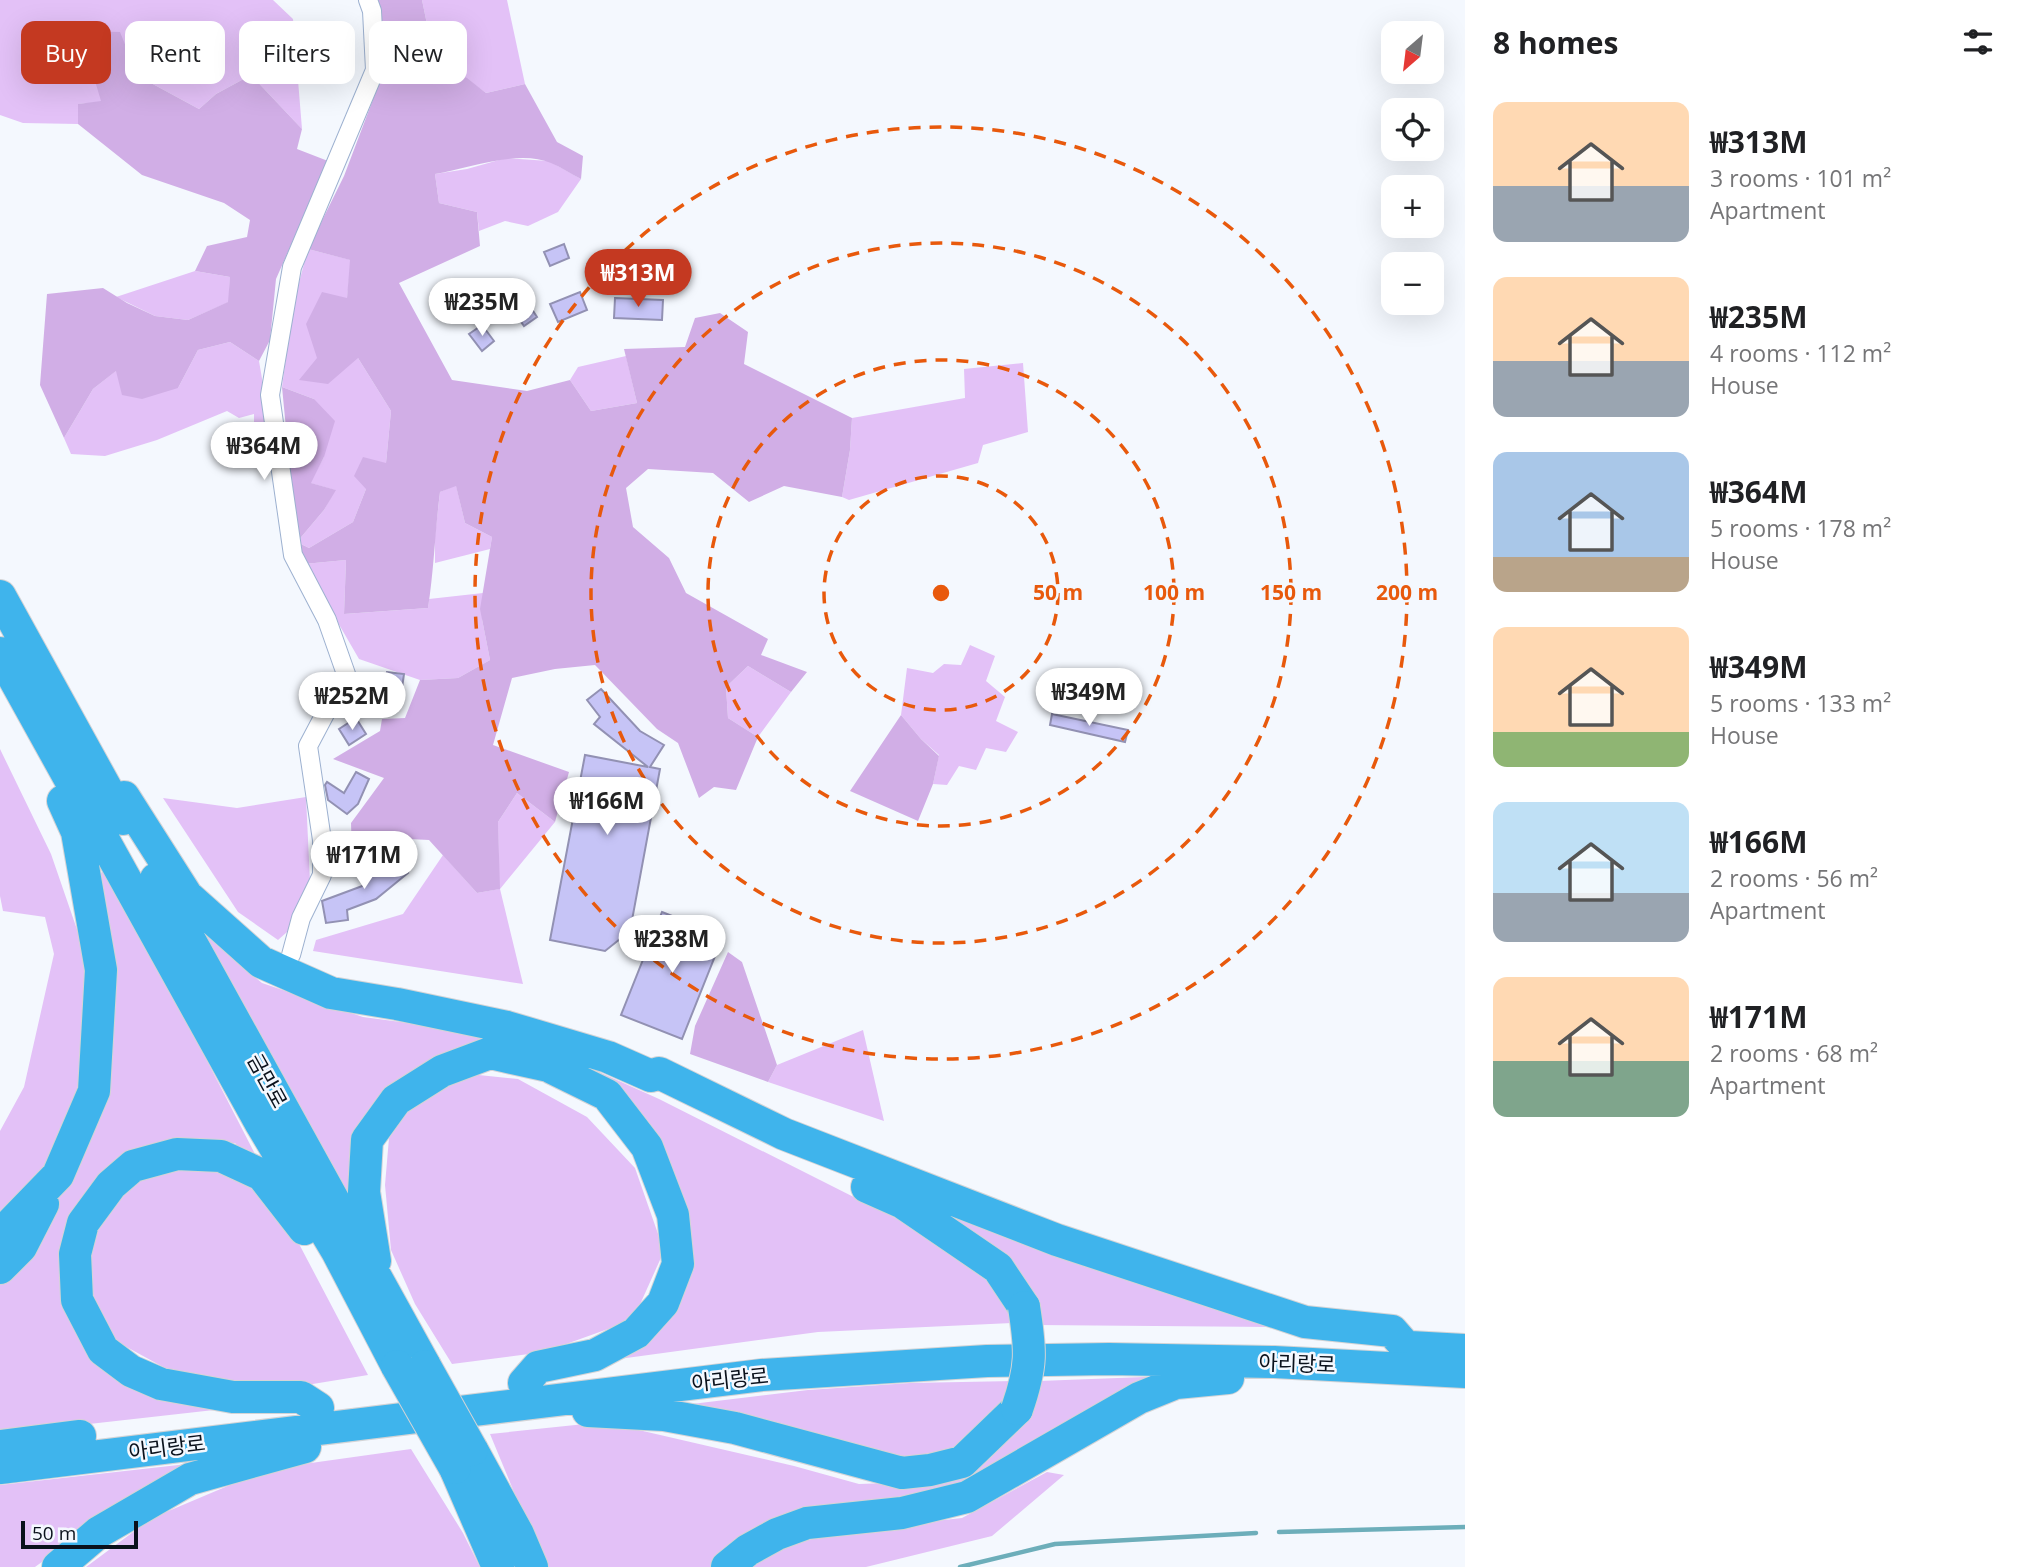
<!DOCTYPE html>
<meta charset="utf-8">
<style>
:root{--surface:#fff;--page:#f6f6f6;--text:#202124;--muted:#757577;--accent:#c43921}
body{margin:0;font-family:"Open Sans","Noto Sans KR",sans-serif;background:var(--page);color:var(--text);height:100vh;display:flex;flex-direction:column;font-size:26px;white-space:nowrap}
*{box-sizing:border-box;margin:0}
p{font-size:23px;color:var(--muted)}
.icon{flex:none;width:38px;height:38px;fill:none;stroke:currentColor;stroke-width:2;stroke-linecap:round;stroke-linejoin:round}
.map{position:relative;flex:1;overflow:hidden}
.panel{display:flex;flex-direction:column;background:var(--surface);width:560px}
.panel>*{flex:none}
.top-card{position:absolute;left:21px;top:21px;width:665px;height:63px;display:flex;gap:14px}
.needle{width:46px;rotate:208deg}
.fabs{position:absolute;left:1381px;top:21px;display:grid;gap:14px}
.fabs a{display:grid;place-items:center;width:63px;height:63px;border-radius:14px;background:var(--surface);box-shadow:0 7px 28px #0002;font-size:35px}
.scale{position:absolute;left:21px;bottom:18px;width:117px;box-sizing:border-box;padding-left:7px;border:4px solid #0a111c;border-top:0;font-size:19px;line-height:24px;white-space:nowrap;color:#0a111c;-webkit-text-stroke:5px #f4f8fe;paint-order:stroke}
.price{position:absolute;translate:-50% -60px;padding:0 16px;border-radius:24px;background:#fff;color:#222;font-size:23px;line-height:46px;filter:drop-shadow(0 2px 4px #0008)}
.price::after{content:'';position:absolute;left:50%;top:42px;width:21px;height:16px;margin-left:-10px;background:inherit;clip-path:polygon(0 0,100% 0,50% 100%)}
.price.active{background:var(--accent);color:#fff}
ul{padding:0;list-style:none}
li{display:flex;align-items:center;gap:21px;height:175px;padding:0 28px}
li span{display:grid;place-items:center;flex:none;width:196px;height:140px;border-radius:14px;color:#555}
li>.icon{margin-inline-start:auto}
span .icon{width:84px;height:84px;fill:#fffc;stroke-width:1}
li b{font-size:30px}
h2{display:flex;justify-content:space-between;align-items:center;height:84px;padding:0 28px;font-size:30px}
.tag{padding:0 24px;border-radius:14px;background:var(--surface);box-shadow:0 7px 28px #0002;font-size:24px;line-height:63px}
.tag.active{background:var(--accent);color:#fff}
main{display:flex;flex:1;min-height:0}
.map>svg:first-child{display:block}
.green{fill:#e3c1f7}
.forest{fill:#d1aee6}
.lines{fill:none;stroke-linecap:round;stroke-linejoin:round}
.stream{stroke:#6daeba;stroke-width:4.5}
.building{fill:#c6c4f6;stroke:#9291b3;stroke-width:2}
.street-casing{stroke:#9db1d0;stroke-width:20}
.highway-casing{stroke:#d3d4d6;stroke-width:34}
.street{stroke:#fff;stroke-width:18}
.highway{stroke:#3fb4ec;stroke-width:32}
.highway-bridge-casing{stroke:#d3d4d6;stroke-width:34;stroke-linecap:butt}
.highway-bridge{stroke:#3fb4ec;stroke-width:32}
.ring{fill:none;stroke:#e8590c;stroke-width:3.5;stroke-dasharray:12 9}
.labels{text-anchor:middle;stroke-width:5;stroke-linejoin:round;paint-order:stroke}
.street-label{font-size:21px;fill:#0a111c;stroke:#f4f8fe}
.centre{fill:#e8590c;stroke:#f4f8fe;stroke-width:3.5}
.ring-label{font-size:21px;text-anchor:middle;font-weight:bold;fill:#e8590c;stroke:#f4f8fe;stroke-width:5;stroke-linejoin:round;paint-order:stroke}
</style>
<main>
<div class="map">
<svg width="1465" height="1567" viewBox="0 0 1465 1567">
<rect width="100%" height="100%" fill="#f4f8fe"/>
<path class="green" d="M0 0H273L293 19 302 129 251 75 216 94 199 109 138 76 101 102 78 104V124L23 123 0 115Z
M422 0H507L525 84 486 93 463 76 435 63Z
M506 158 549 161 581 179 558 212 528 226 505 221 479 231 477 212 439 203 435 174 467 169Z
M308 249 351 260 347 299 358 358 391 411 386 463 366 489 353 522 309 548 297 542 324 510 335 490 310 483 324 457 314 399 282 387 293 305Z
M195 271 230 277 229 302 188 320 155 316 116 297Z
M230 342 259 361 274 449 254 439V414L239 418 227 411 157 440 105 456 71 454 64 438 93 389 117 370 178 388 198 350Z
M626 356 637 403 591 411 570 380 578 367Z
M1023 363 1028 432 983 445 978 463 849 500 842 497 850 450 852 418 965 398 964 369Z
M456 485 465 523 492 537 490 549 435 563V536L440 492Z
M346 560 344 614 428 608 429 599 483 593 482 619 490 660 458 678 420 680 359 659 304 564Z
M970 645 995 656 986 681 1005 697 996 721 1018 732 1006 752 986 748 976 770 959 766 947 785 933 784 939 755 921 739 901 715 907 668 933 673 944 664 961 665Z
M748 666 791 692 758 737 728 718 726 687Z
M0 749 51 854 93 976 82 1086 48 1168 0 1219V1131L24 1087 54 954 45 917 3 911 0 896Z
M517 793 555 822 500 889 523 984 313 951 316 940 403 914 443 855 477 893 499 889 498 822Z
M306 797 310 882 287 932 278 940 238 912 163 798 237 808Z
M106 864 273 1189 235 1143 179 1144 126 1159 65 1258 126 1382 214 1410 0 1434V1281L95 1116 116 1004 99 877Z
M196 927 262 983 363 1017 446 1028 557 1053 659 1099 937 1239 988 1278 1009 1308 1012 1323 818 1332 619 1359 676 1300 638 1119 521 1051 395 1087 360 1230Z
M863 1030 884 1121 768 1082 777 1065Z
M469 1074 518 1079 587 1117 635 1168 664 1251 633 1320 544 1352 452 1364 415 1304 391 1250 385 1185 389 1138 414 1101Z
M204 1163 242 1177 288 1223 368 1375 282 1389 185 1379 103 1334 85 1266 108 1203 156 1169Z
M907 1198 1274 1327 1037 1325Z
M1170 1376 974 1486 713 1567H545L490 1434 604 1422 794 1466 859 1484 946 1481 1039 1381Z
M1014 1381 990 1420 949 1455 901 1463 667 1407 808 1390 910 1383Z
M411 1449 463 1533 480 1567H86L152 1518 268 1469Z
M223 1460 113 1510 35 1567H0V1485Z
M1047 1472 1064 1475 992 1536 866 1567H749L772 1550 837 1532 962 1518Z"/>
<path class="forest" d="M371 0H422L435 63 467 78 486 93 525 84 557 142 583 156 581 179C571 174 561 167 551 163 519 149 469 168 435 174L439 203 477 212 480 246 399 283 452 380 527 391 570 380 591 411 637 403 624 349 685 347 695 318 720 313 748 332 744 364 852 418 850 450 842 497 784 486 749 502 713 473 648 469 626 488 633 527 669 558 686 593 768 639 761 655 807 672 791 692 748 666 726 687 728 718 758 737 736 790 714 787 699 798 678 743 657 729 595 665 555 669 512 678 493 745 569 772 555 822 517 793 498 822 500 889 477 893 429 840 409 839 352 855 351 823 384 778 333 759 380 731 382 719 405 718 420 680 458 678 490 660 480 609 492 537 465 523 456 486 440 492C435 531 434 569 428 608L344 614 346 560 304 564 297 542 282 387 314 399 335 421 324 457 311 483 336 490 324 510 297 542 309 548 353 522 366 489 354 476 363 457 386 463 391 411 358 358 328 384 299 380 317 358 306 324 322 292 347 298 350 260 308 249 344 176 388 60Z
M80 31 120 32 138 76 199 109 216 94 251 75 302 129 297 149 328 161 276 279 270 340 259 361 230 342 198 350 178 388 142 399 122 395 116 371 93 389 64 438 40 385 47 294 103 288 127 303 155 316 188 320 228 302 230 277 195 271 207 246 247 237 250 220 224 203 142 175 78 124V104L101 101Z
M901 715 921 739 939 756 933 784 918 821 850 791Z
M728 952 742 962 777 1065 768 1082 690 1054 695 1026Z"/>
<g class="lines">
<path class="stream" d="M1279 1532 1465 1527
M960 1567 1055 1544 1256 1533"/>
</g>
<path class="building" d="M564 244 569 258 550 266 544 252Z
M580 292 587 310 558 322 550 304Z
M522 294 537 317 524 326 508 303Z
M615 298 663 300 662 320 614 318Z
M482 325 494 341 482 351 469 334Z
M387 672 404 674 402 688 385 686Z
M601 689 640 731 664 745 650 767 660 769 630 931 605 951 550 940 585 755 648 767 594 724 600 717 587 700Z
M1052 714 1128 730 1125 742 1050 725Z
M356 718 366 734 349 745 339 729Z
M356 772 369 779 358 804 347 814 328 800 325 785 327 782 344 793Z
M392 855 408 873 376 899 347 910 348 920 326 923 322 901 365 885 361 880Z
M662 912 723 936 682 1039 621 1015Z"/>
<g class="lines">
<g class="street-casing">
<path id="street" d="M291 955 301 918 322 875V840L308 746 346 674 327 620 293 555 270 395 292 267 375 70 372 11 368 0"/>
</g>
<g class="highway-casing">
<path id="highway" d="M0 596 123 819
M0 653 260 1122 337 1251 397 1366
M114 802 124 797 187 896 261 962 331 993 397 1004 507 1027 608 1057 651 1076 659 1073 784 1134 1057 1240 1305 1322 1392 1331 1406 1347
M156 879 425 1366
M867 1187 903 1203 998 1268 1024 1307
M304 1229 262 1175 221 1156 177 1154 133 1166 111 1185 83 1223 75 1254 77 1300 103 1350 131 1371 161 1384 233 1397H301L318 1408
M0 1235 58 1175 94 1091 101 970 77 832 63 801
M375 1261 364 1192 367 1140 396 1100 442 1071 490 1053 548 1066 607 1095 647 1147 673 1215 678 1264 663 1303 636 1333 595 1355 538 1367 524 1383
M0 1268 21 1247 43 1204
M1410 1347 1465 1350
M588 1411 664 1415 735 1428 902 1473 930 1470 962 1462 1017 1409
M0 1446 80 1436
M472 1450 518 1534 532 1567
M0 1468 762 1375 987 1361 1109 1359 1274 1362 1465 1372
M455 1468 498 1567
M58 1567 99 1532 190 1479 305 1447
M727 1567 748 1550 777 1534 807 1523 902 1513 967 1497 1139 1398 1176 1383 1228 1378"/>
</g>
<use href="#street" class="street"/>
<use href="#highway" class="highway"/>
<g class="highway-bridge-casing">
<path id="highway-bridge" d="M397 1366 455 1468
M425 1366 472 1450
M1017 1409C1032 1366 1031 1351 1024 1307"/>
</g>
<use href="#highway-bridge" class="highway-bridge"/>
</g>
<g class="ring">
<circle cx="941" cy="593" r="117"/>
<circle cx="941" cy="593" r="233"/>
<circle cx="941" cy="593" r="350"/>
<circle cx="941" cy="593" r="466"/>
</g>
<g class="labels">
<g class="street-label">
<text transform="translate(267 1081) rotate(61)" y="7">금만로</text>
<text transform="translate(1297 1364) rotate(2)" y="7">아리랑로</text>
<text transform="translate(730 1380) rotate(-6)" y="7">아리랑로</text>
<text transform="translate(167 1448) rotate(-7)" y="7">아리랑로</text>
</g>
</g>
<circle cx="941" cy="593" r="10" class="centre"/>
<g class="ring-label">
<text x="1058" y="600">50 m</text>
<text x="1174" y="600">100 m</text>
<text x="1291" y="600">150 m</text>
<text x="1407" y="600">200 m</text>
</g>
</svg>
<div class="fabs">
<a><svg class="needle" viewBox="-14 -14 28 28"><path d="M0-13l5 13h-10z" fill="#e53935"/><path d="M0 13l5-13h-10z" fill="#757577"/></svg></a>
<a><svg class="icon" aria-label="locate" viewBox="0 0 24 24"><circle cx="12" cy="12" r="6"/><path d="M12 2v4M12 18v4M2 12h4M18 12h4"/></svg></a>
<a>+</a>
<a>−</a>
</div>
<div class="scale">50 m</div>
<b class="price active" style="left:638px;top:309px">₩313M</b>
<b class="price" style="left:482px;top:338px">₩235M</b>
<b class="price" style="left:264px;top:482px">₩364M</b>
<b class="price" style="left:1089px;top:728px">₩349M</b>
<b class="price" style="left:352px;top:732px">₩252M</b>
<b class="price" style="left:607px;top:837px">₩166M</b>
<b class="price" style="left:364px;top:891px">₩171M</b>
<b class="price" style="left:672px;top:975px">₩238M</b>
<div class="top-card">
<a class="tag active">Buy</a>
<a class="tag">Rent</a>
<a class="tag">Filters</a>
<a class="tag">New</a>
</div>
</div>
<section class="panel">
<h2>8 homes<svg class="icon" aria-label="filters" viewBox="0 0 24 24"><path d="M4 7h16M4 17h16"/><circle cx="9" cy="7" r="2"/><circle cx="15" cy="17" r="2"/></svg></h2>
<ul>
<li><span style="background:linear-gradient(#ffd9b3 60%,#9aa5b1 0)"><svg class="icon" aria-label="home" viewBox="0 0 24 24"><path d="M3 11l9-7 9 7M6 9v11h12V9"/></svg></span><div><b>₩313M</b><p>3 rooms · 101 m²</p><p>Apartment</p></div></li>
<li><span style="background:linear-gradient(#ffd9b3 60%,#9aa5b1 0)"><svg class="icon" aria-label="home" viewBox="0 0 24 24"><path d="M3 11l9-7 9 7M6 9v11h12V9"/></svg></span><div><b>₩235M</b><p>4 rooms · 112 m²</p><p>House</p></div></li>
<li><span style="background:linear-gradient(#a9c7e8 75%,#b9a48a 0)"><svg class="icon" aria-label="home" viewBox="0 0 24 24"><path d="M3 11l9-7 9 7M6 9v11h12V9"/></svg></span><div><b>₩364M</b><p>5 rooms · 178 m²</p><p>House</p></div></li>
<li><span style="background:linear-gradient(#ffd9b3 75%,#8fb573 0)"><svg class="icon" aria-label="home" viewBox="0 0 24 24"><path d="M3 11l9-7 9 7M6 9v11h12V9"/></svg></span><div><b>₩349M</b><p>5 rooms · 133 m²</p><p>House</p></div></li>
<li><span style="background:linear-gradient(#bfe0f5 65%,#9aa5b1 0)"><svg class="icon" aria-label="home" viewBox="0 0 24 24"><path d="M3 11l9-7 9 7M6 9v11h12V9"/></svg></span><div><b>₩166M</b><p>2 rooms · 56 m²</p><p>Apartment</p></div></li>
<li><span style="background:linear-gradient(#ffd9b3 60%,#7fa58c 0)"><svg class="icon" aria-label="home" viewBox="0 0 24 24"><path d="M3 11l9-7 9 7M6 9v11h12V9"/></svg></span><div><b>₩171M</b><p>2 rooms · 68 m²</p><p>Apartment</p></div></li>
</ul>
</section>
</main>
